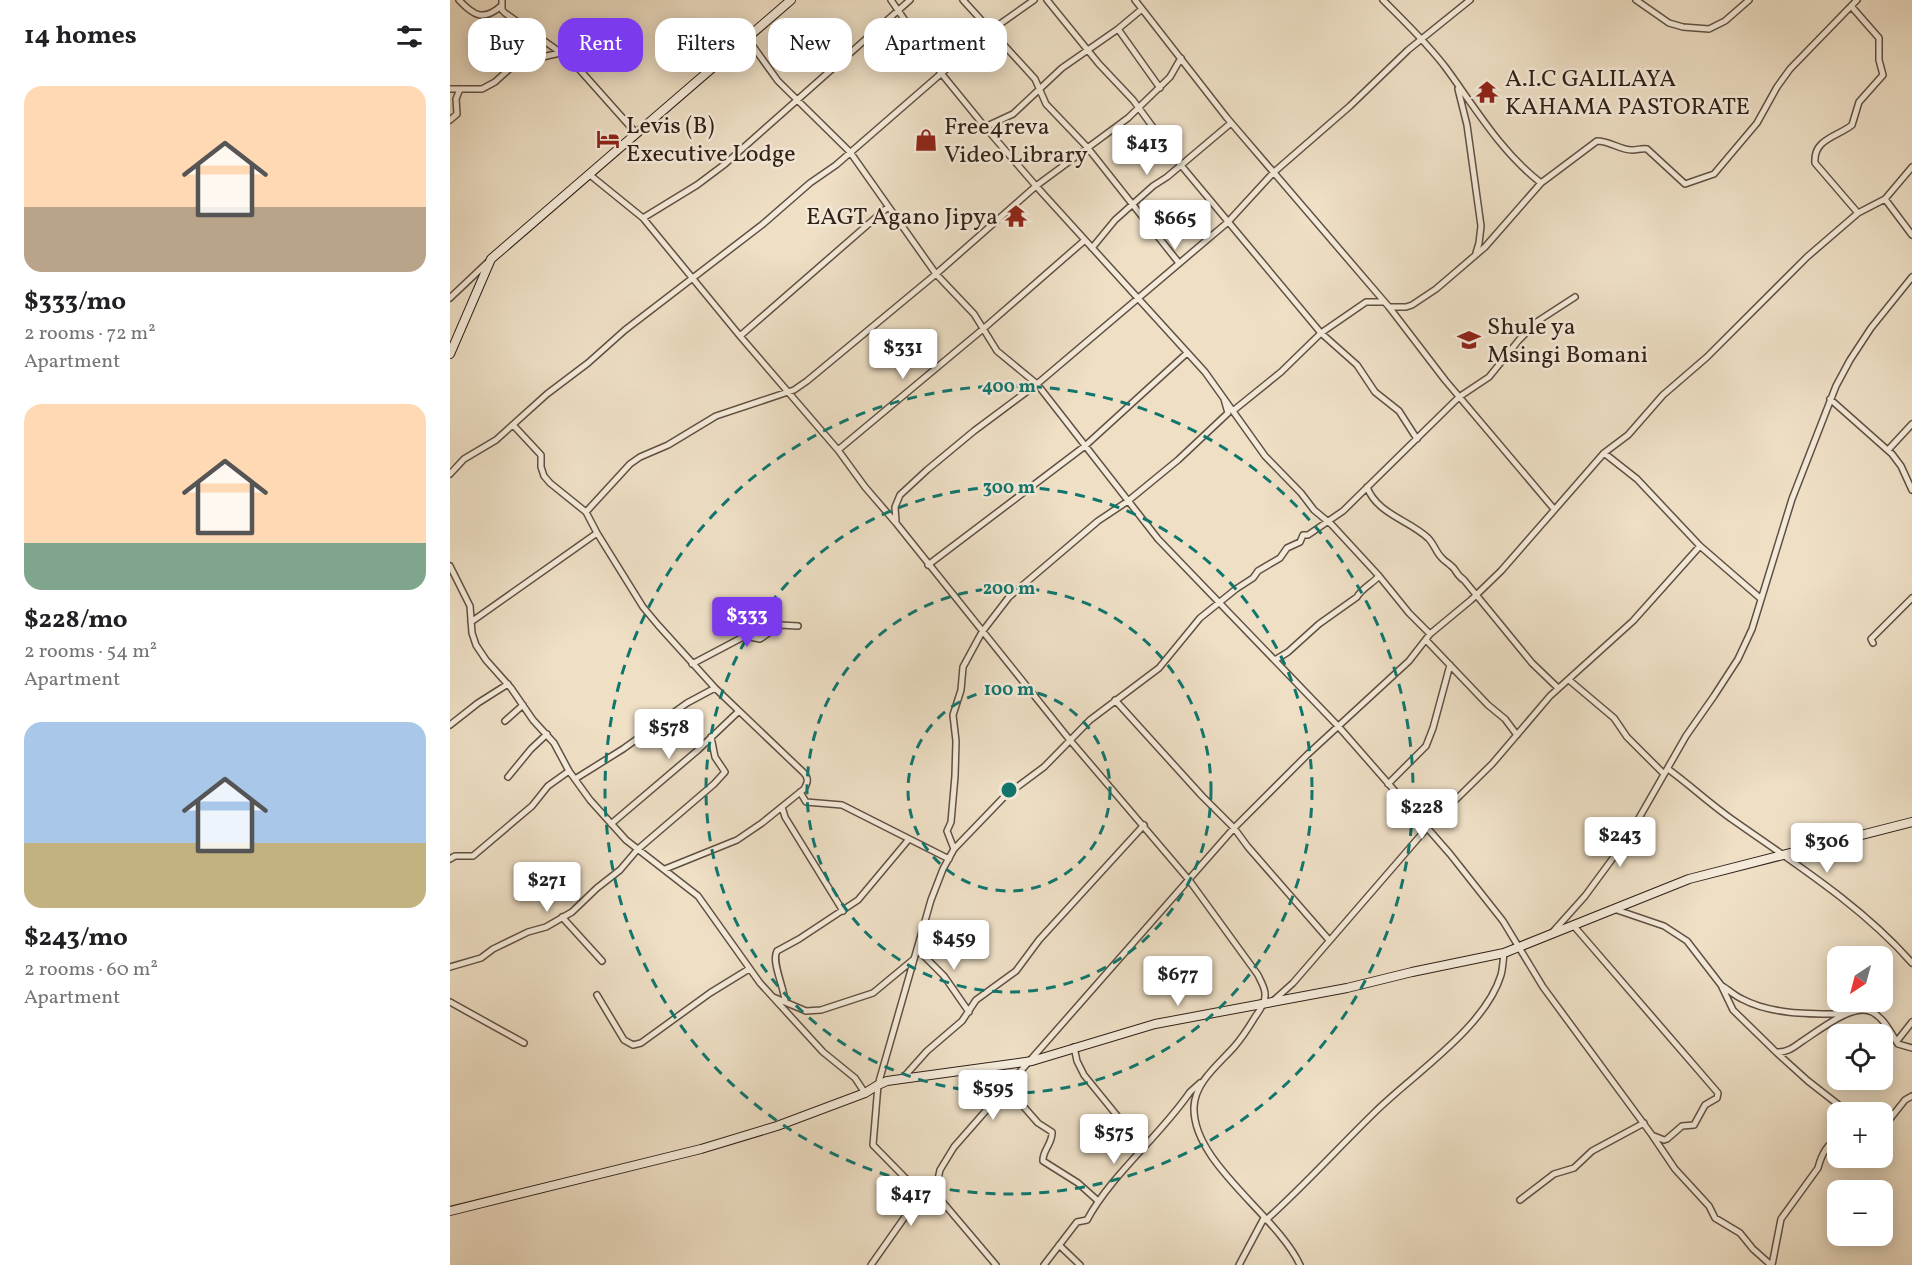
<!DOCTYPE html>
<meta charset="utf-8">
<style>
:root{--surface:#fff;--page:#f6f6f6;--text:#202124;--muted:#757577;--accent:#7c3aed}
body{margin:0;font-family:Vollkorn,serif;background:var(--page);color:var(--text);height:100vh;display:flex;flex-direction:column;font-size:22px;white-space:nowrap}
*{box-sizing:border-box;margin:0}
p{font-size:20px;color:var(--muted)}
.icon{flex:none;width:33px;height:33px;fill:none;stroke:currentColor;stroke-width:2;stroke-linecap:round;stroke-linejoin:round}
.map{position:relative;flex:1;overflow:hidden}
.panel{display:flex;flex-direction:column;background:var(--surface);width:450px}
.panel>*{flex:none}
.guide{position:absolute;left:18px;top:18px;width:570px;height:54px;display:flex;gap:12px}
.needle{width:39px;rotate:216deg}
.controls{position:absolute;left:1377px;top:946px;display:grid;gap:12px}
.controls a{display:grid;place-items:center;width:66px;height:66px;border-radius:12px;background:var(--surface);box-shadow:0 3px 15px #0003;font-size:30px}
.price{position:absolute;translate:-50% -51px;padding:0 14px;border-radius:6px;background:#fff;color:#222;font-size:20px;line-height:39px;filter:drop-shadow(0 2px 3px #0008)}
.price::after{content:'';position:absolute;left:50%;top:36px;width:18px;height:14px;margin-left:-9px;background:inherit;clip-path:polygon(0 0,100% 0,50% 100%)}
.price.active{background:var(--accent);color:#fff}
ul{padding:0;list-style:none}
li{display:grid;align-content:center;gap:12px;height:318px;padding:0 24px}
li span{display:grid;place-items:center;height:186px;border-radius:18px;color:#555}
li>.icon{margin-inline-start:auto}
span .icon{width:108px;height:108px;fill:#fffc;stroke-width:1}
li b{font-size:26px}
h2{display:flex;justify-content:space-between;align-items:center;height:72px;padding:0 24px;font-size:26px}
.pill{padding:0 21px;border-radius:18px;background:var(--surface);box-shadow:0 3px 15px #0003;font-size:21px;line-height:54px}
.pill.active{background:var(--accent);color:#fff}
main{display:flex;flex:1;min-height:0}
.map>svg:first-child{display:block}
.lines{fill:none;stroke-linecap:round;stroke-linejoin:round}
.street-casing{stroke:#605043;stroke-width:8}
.secondary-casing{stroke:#302018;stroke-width:10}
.street{stroke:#f4ead9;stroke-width:5}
.secondary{stroke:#f4ead9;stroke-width:8}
.ring{fill:none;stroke:#0f766e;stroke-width:3;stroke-dasharray:10 8}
.labels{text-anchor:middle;stroke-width:5;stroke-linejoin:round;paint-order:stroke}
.poi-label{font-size:24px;fill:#302018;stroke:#f4ead9;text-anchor:start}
.centre{fill:#0f766e;stroke:#f4ead9;stroke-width:3}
.ring-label{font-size:18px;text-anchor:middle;font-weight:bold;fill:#0f766e;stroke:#f4ead9;stroke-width:5;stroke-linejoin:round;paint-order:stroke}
</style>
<main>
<section class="panel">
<h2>14 homes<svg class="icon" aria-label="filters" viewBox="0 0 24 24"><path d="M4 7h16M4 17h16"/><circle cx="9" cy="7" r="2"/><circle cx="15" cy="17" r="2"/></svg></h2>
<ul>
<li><span style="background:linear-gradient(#ffd9b3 65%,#b9a48a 0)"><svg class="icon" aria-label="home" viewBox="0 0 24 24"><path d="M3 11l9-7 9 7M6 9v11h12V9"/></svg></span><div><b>$333/mo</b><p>2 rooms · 72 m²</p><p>Apartment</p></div></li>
<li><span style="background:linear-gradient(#ffd9b3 75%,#7fa58c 0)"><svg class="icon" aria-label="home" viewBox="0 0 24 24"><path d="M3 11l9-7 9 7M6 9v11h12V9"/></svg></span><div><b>$228/mo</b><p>2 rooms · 54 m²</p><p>Apartment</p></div></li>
<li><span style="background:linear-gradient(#a9c7e8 65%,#c2b280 0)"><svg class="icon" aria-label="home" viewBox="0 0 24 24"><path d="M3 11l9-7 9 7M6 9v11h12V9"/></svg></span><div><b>$243/mo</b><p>2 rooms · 60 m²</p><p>Apartment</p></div></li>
</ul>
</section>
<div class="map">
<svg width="1462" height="1265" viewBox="0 0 1462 1265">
<rect width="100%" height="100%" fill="#eedfc5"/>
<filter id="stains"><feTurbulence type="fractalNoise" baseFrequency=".00333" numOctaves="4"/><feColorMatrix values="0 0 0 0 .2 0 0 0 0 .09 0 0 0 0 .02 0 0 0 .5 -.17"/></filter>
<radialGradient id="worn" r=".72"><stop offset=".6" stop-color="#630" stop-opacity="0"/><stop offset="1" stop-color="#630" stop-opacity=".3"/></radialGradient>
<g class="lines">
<g class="street-casing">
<path id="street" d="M9 0C23 15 33 22 51 6
M52 0V10L55 13 121 60 186 133
M441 0 491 73 535 127 586 186 755 372 815 456 851 493 864 510 882 525 929 576 959 613 980 634
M513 0 585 79 596 104 637 147 729 263
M597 0 649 64 683 100 730 164 871 333 907 365 925 392 949 411 967 439
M685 0 777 118 939 307 995 380 1104 509
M933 0C955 22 978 44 996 68 1026 109 1051 152 1091 183
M1186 0 1219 23 1233 27 1259 29 1275 21 1299 0
M1401 6 1429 38V60L1433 75 1409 102 1402 125C1387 137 1363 139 1365 163L1408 213
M668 29 710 88
M297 38 328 81 400 152 486 274 524 314 547 351 587 384 708 539 888 726 1000 854 1053 921 1093 987 1202 1135 1225 1169 1259 1206 1265 1218 1290 1233 1303 1249 1321 1265
M0 89H32L45 82 66 63 110 53
M1008 89 1017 125 1031 226 1029 243 1026 253
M0 120 7 114 6 99 10 89
M535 127 563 114 612 68 668 29 692 9
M140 175 193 218 290 336 388 450 415 487 446 523 619 739 739 880 808 975C811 982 816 989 815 996 815 1004 809 1011 805 1017 799 1027 792 1038 784 1047 769 1064 745 1082 744 1107 742 1163 827 1215 850 1265
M1435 199 1462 235
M193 218 247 185 275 164 460 0
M642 248 665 220 703 186 717 177 781 123
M0 298 38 262
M939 307H956L962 305 986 289 1035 247 1091 183 1147 141C1160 141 1170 150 1182 150 1188 150 1191 148 1197 149L1235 184 1264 174 1307 123 1327 87 1340 69 1407 0
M290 336 438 207
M1380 399 1442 454 1451 466 1462 490
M784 410 831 372 871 333 916 302H933
M64 426 91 455V467L94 476 100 483 136 512 147 533 193 607 208 625 265 688 353 772C359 778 358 782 354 789L312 823 287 840 215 869
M388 450 533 329 635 240
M1438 450 1462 424
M1154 453 1187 479 1250 546 1310 598
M0 474 14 459 46 440 97 394 138 363 175 330 313 224 360 183 386 165 540 31 584 0
M917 487C927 514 959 520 978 538 984 544 986 552 991 557 995 562 1002 565 1005 570 1008 575 1009 577 1014 580L1082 663 1108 688
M136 512 180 464 190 457 218 445 266 416 344 390 357 381 486 274 586 186 678 118 720 77 731 58
M446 521 445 507 450 495 477 470 524 431 587 384 778 222 823 173 900 106 958 50 1020 0
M478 565 635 446 737 353
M0 566 20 606 22 633 26 645 36 660 61 688 83 720 104 743 119 771 140 800 176 840 248 896 310 983 373 1052 405 1078 415 1093
M21 622 147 533
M976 640 1038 705 1055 719 1067 735
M1423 643 1421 639 1462 598
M825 660 838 652 869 624 907 597C911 589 923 583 929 576
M242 664 295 636 310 639 330 625 348 626
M1119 680 1164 718 1177 737 1214 774
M665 700 752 796 784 828 798 847 879 940
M55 721 73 705
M0 725 28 703 58 684
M1218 769C1240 785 1260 804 1283 820 1344 863 1412 906 1462 963
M58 777 81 749 97 734
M125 779 173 749 237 703 265 688
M938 784 976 746 983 728 1000 665
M350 792 356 802 392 805 499 859
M332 807 335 817 393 911
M161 824 248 750 289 711
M504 849 497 831 501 822 505 776 506 741 503 715 511 690 513 667 532 632 559 597 573 585 648 521 678 501 728 460 778 413 774 399
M0 859 5 856H23L82 806 98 786 119 771
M1164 909 1214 926 1237 941 1271 985 1283 1010 1326 1052C1336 1053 1343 1048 1351 1042 1367 1032 1403 1002 1422 1012 1434 1018 1441 1033 1448 1044L1462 1048
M112 917 152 961
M1123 925 1268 1093 1267 1098 1255 1105 1244 1125 1232 1126 1217 1139 1214 1140 1204 1136
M1101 934 1135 896 1177 839 1236 736 1264 696 1288 659 1302 629 1342 499 1386 386 1400 360 1421 328 1462 277
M467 949 494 976 519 1012
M0 967 31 958 43 949 78 932 96 927 122 912 147 888 170 870 187 850 264 784 275 772 265 757 261 737
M1272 986C1279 990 1285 996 1292 999 1322 1015 1362 1014 1395 1014
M147 995 174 1040 183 1045 191 1043 260 993 299 969
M323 997 356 1011 371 1010 423 993 464 959
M335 1001C334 987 321 961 327 951L349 939 408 900 459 839
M823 1001 843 983 977 828 1042 764 1100 696 1183 621 1250 546
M0 1002 74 1043
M1447 1041 1462 1022
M624 1047 627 1061 634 1075 673 1123 696 1145
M1327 1053 1358 1081 1399 1113
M452 1079 477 1051 512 1021 526 1000 566 971 589 940 694 825
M562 1083 566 1098 588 1123 602 1132C603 1143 592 1151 593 1161L628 1183 647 1200
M1432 1129 1455 1100 1462 1096
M471 1194 423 1145 428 1085 481 900 493 869 504 849 555 796 594 767 640 720 709 668 750 618 786 589 803 578 808 571 830 558 837 548 850 542 853 535H858L893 511 1009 397 1039 377 1069 340 1088 321 1125 297
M1070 1200 1104 1174 1124 1168 1142 1151 1194 1123
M816 1220C854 1186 888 1148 924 1113 962 1075 1035 1028 1051 975 1053 968 1053 960 1054 953
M609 1245 630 1265
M421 1265 471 1194 485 1181
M546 1265 485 1193 490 1170 504 1147 784 828 857 755 959 661 980 634 1021 600 1051 571 1154 453 1178 435 1213 395 1257 357 1357 257 1408 213 1435 199 1462 167
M594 1265 627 1222 637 1220C661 1175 710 1136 740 1092L750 1083
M789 1265 814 1218
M1322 1265 1331 1219 1368 1168C1371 1156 1377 1144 1388 1138"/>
</g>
<g class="secondary-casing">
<path id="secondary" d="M0 354 41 259 341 0
M0 1211 251 1149 327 1126 415 1093 428 1085 437 1081 582 1061 705 1024 897 988 962 972 1054 953 1239 879 1462 822"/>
</g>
<use href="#street" class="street"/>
<use href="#secondary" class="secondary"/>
</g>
<g class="ring">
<circle cx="559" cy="790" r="101"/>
<circle cx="559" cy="790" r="202"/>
<circle cx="559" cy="790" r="303"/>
<circle cx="559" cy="790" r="404"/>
</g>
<defs>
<g id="temple-bare" transform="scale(1.8)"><path d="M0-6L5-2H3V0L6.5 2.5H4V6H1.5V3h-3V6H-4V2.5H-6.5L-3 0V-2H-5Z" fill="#8f2418" stroke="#f4ead9" stroke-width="2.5" paint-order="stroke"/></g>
<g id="hotel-bare" transform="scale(1.8)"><path d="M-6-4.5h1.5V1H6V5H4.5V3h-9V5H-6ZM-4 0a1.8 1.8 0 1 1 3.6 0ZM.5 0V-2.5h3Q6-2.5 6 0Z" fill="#8f2418" stroke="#f4ead9" stroke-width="2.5" paint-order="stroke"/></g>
<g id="shop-bare" transform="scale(1.8)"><path d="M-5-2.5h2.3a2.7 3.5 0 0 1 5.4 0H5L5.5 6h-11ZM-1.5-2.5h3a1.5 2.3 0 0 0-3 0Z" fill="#8f2418" stroke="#f4ead9" stroke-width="2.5" paint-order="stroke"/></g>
<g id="school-bare" transform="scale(1.8)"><path d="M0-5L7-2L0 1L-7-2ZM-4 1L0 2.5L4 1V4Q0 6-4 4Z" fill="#8f2418" stroke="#f4ead9" stroke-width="2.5" paint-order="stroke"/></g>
</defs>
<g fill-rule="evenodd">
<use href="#temple-bare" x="1037" y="92"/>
<use href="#hotel-bare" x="158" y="139"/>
<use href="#shop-bare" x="476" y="140"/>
<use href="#temple-bare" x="566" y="216"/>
<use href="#school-bare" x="1019" y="340"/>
</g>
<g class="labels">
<g class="poi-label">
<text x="1055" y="86">A.I.C GALILAYA<tspan x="1055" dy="28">KAHAMA PASTORATE</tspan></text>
<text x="176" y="133">Levis (B)<tspan x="176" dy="28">Executive Lodge</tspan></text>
<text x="494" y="134">Free4reva<tspan x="494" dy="28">Video Library</tspan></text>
<text x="548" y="224" text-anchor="end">EAGT Agano Jipya</text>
<text x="1037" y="334">Shule ya<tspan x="1037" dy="28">Msingi Bomani</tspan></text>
</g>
</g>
<circle cx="559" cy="790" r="9" class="centre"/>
<g class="ring-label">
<text x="559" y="392">400 m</text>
<text x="559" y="493">300 m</text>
<text x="559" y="594">200 m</text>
<text x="559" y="695">100 m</text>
</g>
<rect width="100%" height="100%" filter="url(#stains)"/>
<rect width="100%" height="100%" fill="url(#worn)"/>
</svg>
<div class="controls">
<a><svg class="needle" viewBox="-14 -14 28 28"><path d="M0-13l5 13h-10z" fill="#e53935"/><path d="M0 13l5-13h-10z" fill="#757577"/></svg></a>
<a><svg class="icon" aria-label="locate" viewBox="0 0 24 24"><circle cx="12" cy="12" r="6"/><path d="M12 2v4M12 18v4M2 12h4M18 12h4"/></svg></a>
<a>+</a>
<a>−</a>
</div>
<b class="price" style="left:697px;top:176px">$413</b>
<b class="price" style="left:725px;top:251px">$665</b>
<b class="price" style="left:453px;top:380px">$331</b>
<b class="price active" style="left:297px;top:648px">$333</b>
<b class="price" style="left:219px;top:760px">$578</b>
<b class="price" style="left:972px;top:840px">$228</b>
<b class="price" style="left:1170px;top:868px">$243</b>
<b class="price" style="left:1377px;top:874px">$306</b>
<b class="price" style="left:97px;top:913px">$271</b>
<b class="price" style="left:504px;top:971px">$459</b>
<b class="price" style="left:728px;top:1007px">$677</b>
<b class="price" style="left:543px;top:1121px">$595</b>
<b class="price" style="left:664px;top:1165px">$575</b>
<b class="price" style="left:461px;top:1227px">$417</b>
<div class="guide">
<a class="pill">Buy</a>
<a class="pill active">Rent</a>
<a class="pill">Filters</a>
<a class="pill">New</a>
<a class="pill">Apartment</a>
</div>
</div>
</main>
